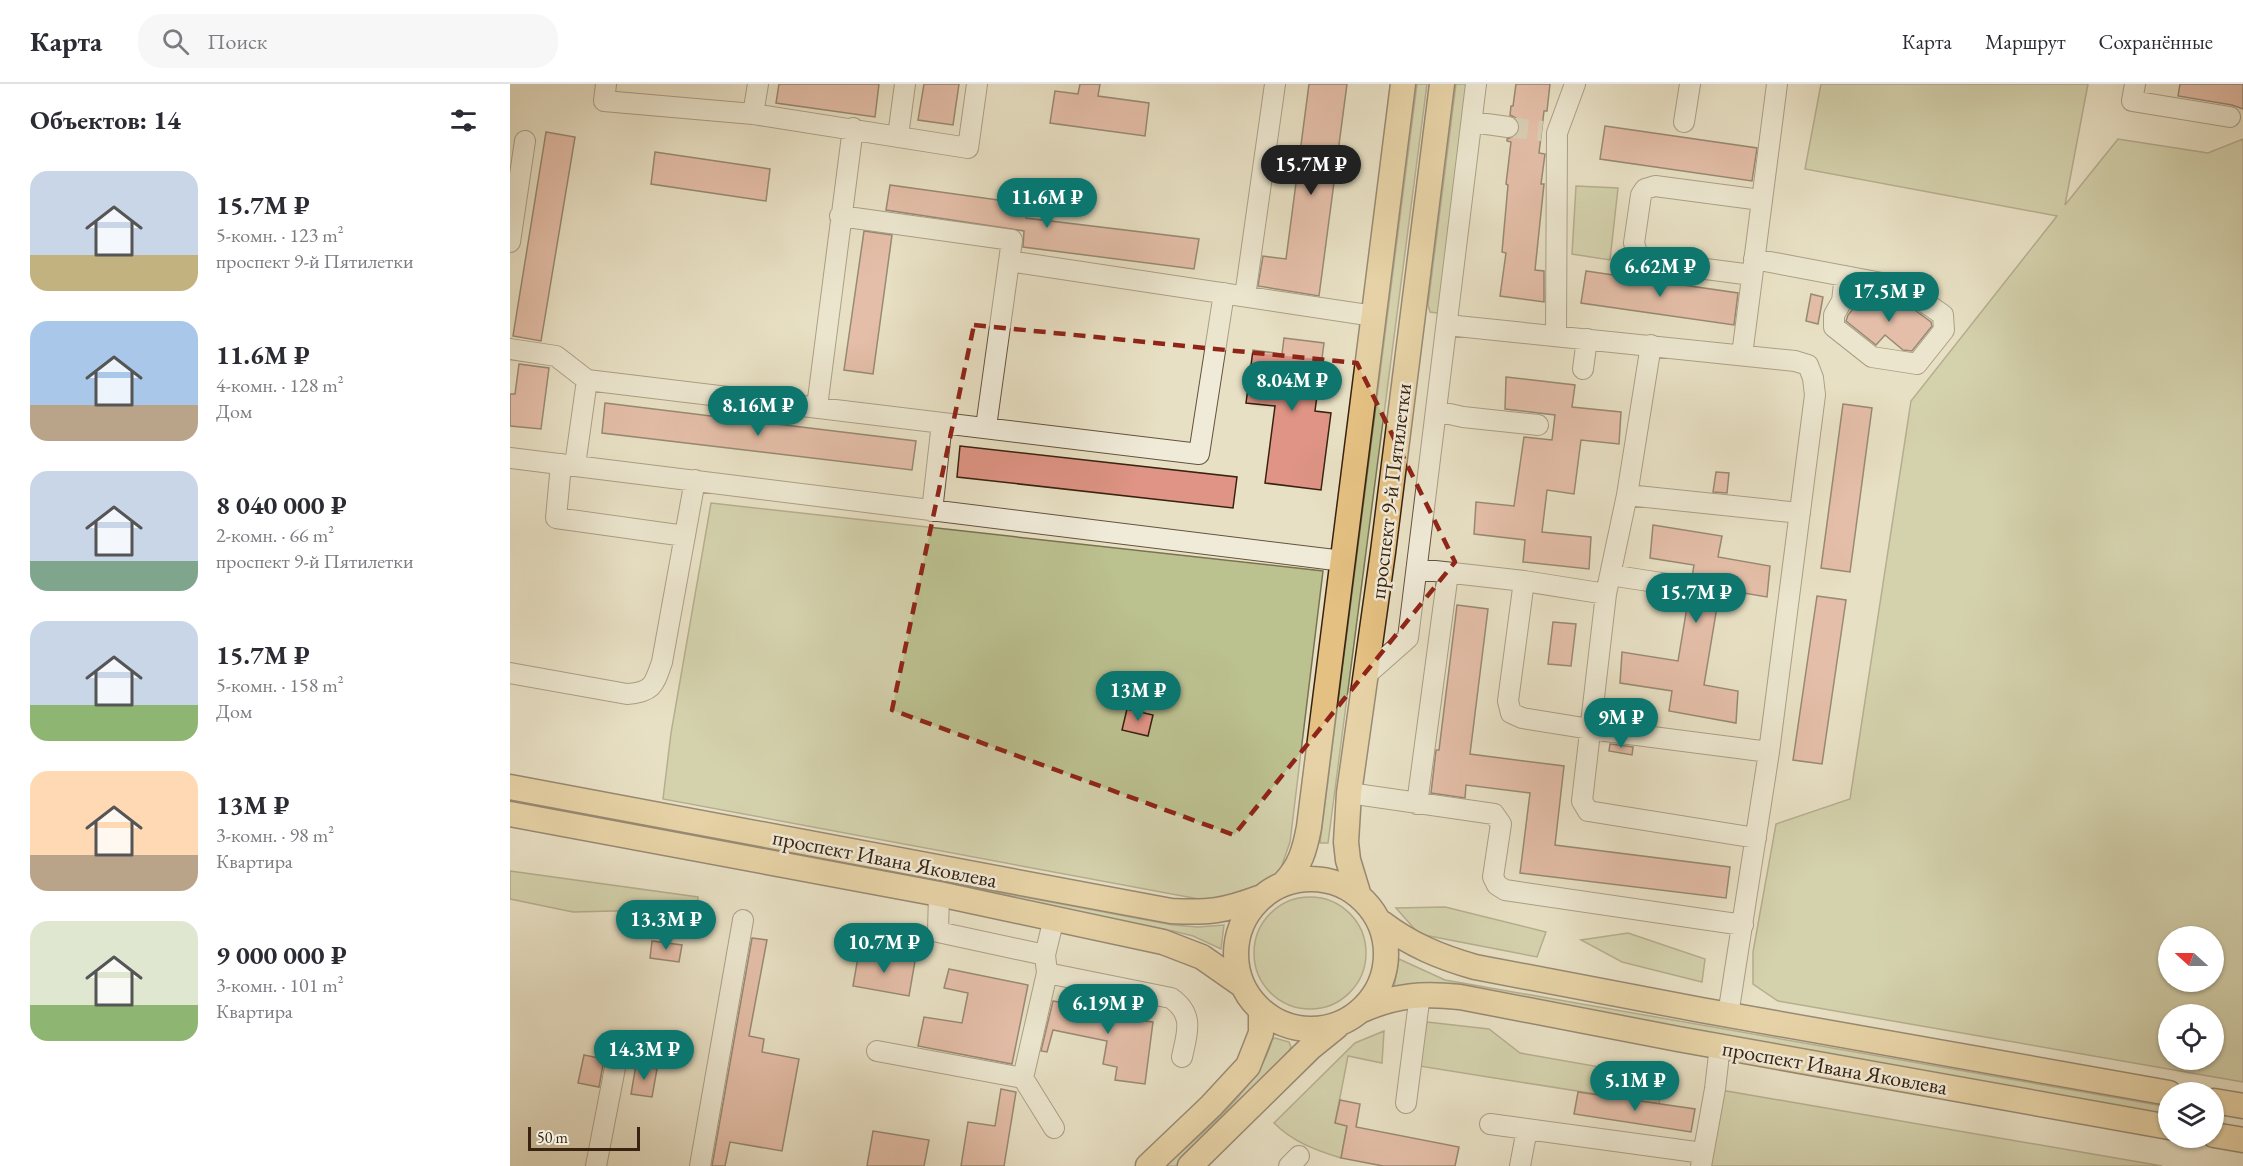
<!DOCTYPE html>
<html lang="ru">
<meta charset="utf-8">
<style>
:root{--surface:#fff;--page:#f7f7f7;--text:#2b2b33;--muted:#7c7c81;--line:#e1e1e2;--accent:#0f766e}
body{margin:0;font-family:"EB Garamond",serif;background:var(--page);color:var(--text);height:100vh;display:flex;flex-direction:column;font-size:22px;white-space:nowrap}
*{box-sizing:border-box;margin:0}
p{font-size:20px;color:var(--muted)}
.icon{flex:none;width:33px;height:33px;fill:none;stroke:currentColor;stroke-width:2;stroke-linecap:round;stroke-linejoin:round}
.map{position:relative;flex:1;overflow:hidden}
.sheet{display:flex;flex-direction:column;background:var(--surface);width:510px}
.sheet>*{flex:none}
.needle{width:39px;rotate:291deg}
.controls{position:absolute;left:1648px;top:842px;display:grid;gap:12px}
.controls a{display:grid;place-items:center;width:66px;height:66px;border-radius:50%;background:var(--surface);box-shadow:0 2px 4px #0004;font-size:30px}
.scale{position:absolute;left:18px;bottom:15px;width:112px;box-sizing:border-box;padding-left:6px;border:3px solid #382210;border-top:0;font-size:16px;line-height:21px;white-space:nowrap;color:#382210;-webkit-text-stroke:4px #f0ebd9;paint-order:stroke}
.price{position:absolute;translate:-50% -51px;padding:0 14px;border-radius:21px;background:var(--accent);color:#fff;font-size:20px;line-height:39px;filter:drop-shadow(0 2px 3px #0008)}
.price::after{content:'';position:absolute;left:50%;top:36px;width:18px;height:14px;margin-left:-9px;background:inherit;clip-path:polygon(0 0,100% 0,50% 100%)}
.price.selected{background:#222;color:#fff}
ul{padding:0;list-style:none}
li{display:flex;align-items:center;gap:18px;height:150px;padding:0 30px}
li span{display:grid;place-items:center;flex:none;width:168px;height:120px;border-radius:18px;color:#555}
li>.icon{margin-inline-start:auto}
span .icon{width:72px;height:72px;fill:#fffc;stroke-width:1}
li b{font-size:26px}
h2{display:flex;justify-content:space-between;align-items:center;height:72px;padding:0 30px;font-size:26px}
header{display:flex;align-items:center;gap:36px;box-sizing:border-box;height:84px;padding:0 30px;background:var(--surface);border-bottom:2px solid var(--line)}
header strong{font-size:28px}
nav{display:flex;gap:33px;margin-inline-start:auto;font-size:21px}
.search{width:420px;height:54px;background:var(--page);display:flex;align-items:center;gap:15px;box-sizing:border-box;padding:0 21px;border-radius:24px;color:var(--muted);font-size:22px}
main{display:flex;flex:1;min-height:0}
.map>svg:first-child{display:block}
.green{fill:#bcc190;stroke:#7a7250;stroke-width:1.5;fill-rule:evenodd}
.building{fill:#df9485;stroke:#382210;stroke-width:1.5}
.lines{fill:none;stroke-linecap:round;stroke-linejoin:round}
.minor-tunnel{stroke:#c5baa0;stroke-width:20;stroke-dasharray:20 10;stroke-linecap:butt}
.minor-casing{stroke:#64523d;stroke-width:22}
.major-casing{stroke:#382210;stroke-width:27}
.minor{stroke:#f0ebd9;stroke-width:20}
.major{stroke:#e4c082;stroke-width:24}
.marked{fill:none;stroke:#8f2418;stroke-width:4.5;stroke-dasharray:12 8;stroke-linejoin:round}
.labels{text-anchor:middle;stroke-width:5;stroke-linejoin:round;paint-order:stroke}
.street-label{font-size:22px;fill:#382210;stroke:#f0ebd9}
</style>
<header>
<strong>Карта</strong>
<div class="search"><svg class="icon" aria-label="search" viewBox="0 0 24 24"><circle cx="10" cy="10" r="6"/><path d="M15 15l6 6"/></svg>Поиск</div>
<nav><a>Карта</a><a>Маршрут</a><a>Сохранённые</a></nav>
</header>
<main>
<section class="sheet">
<h2>Объектов: 14<svg class="icon" aria-label="filters" viewBox="0 0 24 24"><path d="M4 7h16M4 17h16"/><circle cx="9" cy="7" r="2"/><circle cx="15" cy="17" r="2"/></svg></h2>
<ul>
<li><span style="background:linear-gradient(#c9d6e8 70%,#c2b280 0)"><svg class="icon" aria-label="home" viewBox="0 0 24 24"><path d="M3 11l9-7 9 7M6 9v11h12V9"/></svg></span><div><b>15.7M ₽</b><p>5-комн. · 123 m²</p><p>проспект 9-й Пятилетки</p></div></li>
<li><span style="background:linear-gradient(#a9c7e8 70%,#b9a48a 0)"><svg class="icon" aria-label="home" viewBox="0 0 24 24"><path d="M3 11l9-7 9 7M6 9v11h12V9"/></svg></span><div><b>11.6M ₽</b><p>4-комн. · 128 m²</p><p>Дом</p></div></li>
<li><span style="background:linear-gradient(#c9d6e8 75%,#7fa58c 0)"><svg class="icon" aria-label="home" viewBox="0 0 24 24"><path d="M3 11l9-7 9 7M6 9v11h12V9"/></svg></span><div><b>8 040 000 ₽</b><p>2-комн. · 66 m²</p><p>проспект 9-й Пятилетки</p></div></li>
<li><span style="background:linear-gradient(#c9d6e8 70%,#8fb573 0)"><svg class="icon" aria-label="home" viewBox="0 0 24 24"><path d="M3 11l9-7 9 7M6 9v11h12V9"/></svg></span><div><b>15.7M ₽</b><p>5-комн. · 158 m²</p><p>Дом</p></div></li>
<li><span style="background:linear-gradient(#ffd9b3 70%,#b9a48a 0)"><svg class="icon" aria-label="home" viewBox="0 0 24 24"><path d="M3 11l9-7 9 7M6 9v11h12V9"/></svg></span><div><b>13M ₽</b><p>3-комн. · 98 m²</p><p>Квартира</p></div></li>
<li><span style="background:linear-gradient(#dfe7d0 70%,#8fb573 0)"><svg class="icon" aria-label="home" viewBox="0 0 24 24"><path d="M3 11l9-7 9 7M6 9v11h12V9"/></svg></span><div><b>9 000 000 ₽</b><p>3-комн. · 101 m²</p><p>Квартира</p></div></li>
</ul>
</section>
<div class="map">
<svg width="1733" height="1082" viewBox="0 0 1733 1082">
<rect width="100%" height="100%" fill="#e8e0c4"/>
<filter id="stains"><feTurbulence type="fractalNoise" baseFrequency=".00333" numOctaves="4"/><feColorMatrix values="0 0 0 0 .2 0 0 0 0 .09 0 0 0 0 .02 0 0 0 .5 -.17"/></filter>
<radialGradient id="worn" r=".72"><stop offset=".6" stop-color="#630" stop-opacity="0"/><stop offset="1" stop-color="#630" stop-opacity=".3"/></radialGradient>
<path class="green" d="M907 0H917L818 759H810Z
M946 0H957L929 225 927 229 920 228 918 221Z
M1311 0H1578L1555 121 1608 55 1698 69 1733 55V998L1268 917 1243 900V868L1266 740 1340 715 1401 317 1547 132 1295 85ZM1659 852H1704V897H1659ZM1659 930H1704V975H1659Z
M1066 102 1108 104 1100 176 1062 170Z
M201 419 813 487 780 758 767 795 736 817 694 816 153 715 161 649Z
M0 716 663 841 688 843 714 841 711 865 683 852 663 847 0 722Z
M0 787 188 813 187 825 63 828 0 815Z
M744 869a56 56 0 1 1 112 0a56 56 0 1 1-112 0Z
M935 823 1036 848 1027 873 909 850 886 824Z
M1118 849 1195 875 1192 898 1112 878 1071 856Z
M889 875 935 896 1659 1023V1031L883 909Z
M917 938 979 945 1010 969 1153 994 1149 1020 909 982Z
M874 947 872 979 838 972 825 1039 837 1042 831 1074C805 1066 783 1058 764 1039L845 959Z
M765 954 779 958 781 963 779 967 715 1036 665 1082H655C690 1052 751 1001 762 956Z
M1205 1005 1652 1082H1191Z"/>
<path class="building" d="M269 0H369L365 33 266 19Z
M414 0H449L443 41 408 36Z
M570 0H590L588 12 639 19 635 52 540 39 545 7 568 10Z
M799 0H837L809 212 748 202 753 172 776 175Z
M1006 0H1040L1037 27H1034L1029 69 1035 70 1031 100H1034L1025 186 1034 187V218L990 212 996 169 992 168 998 101 996 100 1001 58 997 57V55L1007 51 1010 44 1006 34 1000 31 1001 22H1003Z
M1670 0H1733V25L1722 21 1668 12Z
M1095 42 1247 64 1242 97 1090 75Z
M36 48 65 53 31 257 3 252Z
M145 68 260 85 256 117 141 100Z
M380 101 517 120 516 134 689 155 684 185 513 163 514 147 376 126Z
M354 147 382 151 363 290 334 286Z
M1076 187 1228 209 1224 241 1071 219Z
M1356 209 1381 230 1391 216 1421 238 1422 242 1402 267 1393 266 1375 251 1366 261 1336 237 1338 231Z
M1301 210 1313 213 1308 240 1296 237Z
M774 254 814 259 805 327 821 329 811 406 755 399 765 322 736 319 743 266 772 270Z
M9 280 39 284 31 345 0 342V310H5Z
M996 293 1065 301 1062 323 1111 328 1109 360 1071 356 1064 410 1037 406 1032 448 1081 453 1079 485 1013 478 1015 456 964 450 966 418 1004 422 1014 353 1042 356 1045 331 995 325Z
M95 319 406 357 402 386 92 349Z
M1333 320 1362 324 1340 488 1311 484Z
M450 362 727 393 723 424 447 393Z
M1206 388 1219 389 1217 409 1203 408Z
M1143 441 1212 452 1208 473 1260 482 1257 513 1210 505 1194 601 1228 607 1226 639 1159 627 1162 607 1110 599 1112 568 1168 577 1184 481 1140 474Z
M1307 512 1336 516 1312 680 1283 676Z
M947 521 978 525 960 670 1054 682 1045 761 1220 783 1216 814 1010 789 1020 709 956 701 955 714 921 709 926 666H929Z
M1043 538 1066 540 1061 582 1038 580Z
M617 625 643 631 638 652 612 646Z
M1100 660 1123 663 1122 671 1099 667Z
M242 854 257 856 239 952 254 955 252 968 289 975 272 1067 220 1058 215 1082H202Z
M142 857 172 861 169 878 140 874Z
M349 867 405 877 399 912 343 902Z
M439 885 518 901 502 980 408 962 414 933 452 939 458 909 434 904Z
M543 917 597 926 599 918 624 923 634 937 643 938 635 1000 605 996 607 983 593 980 597 957 543 946 537 968 531 967Z
M74 971 94 975 89 1003 68 999Z
M126 981 147 985 142 1013 121 1010Z
M491 1005 506 1008 494 1082H451L458 1038 485 1042Z
M1068 1008 1185 1025 1181 1048 1064 1030Z
M830 1016 850 1020 846 1043 949 1063 945 1082H873L831 1074 837 1042 825 1039Z
M363 1047 419 1056 414 1082H357Z"/>
<g class="lines">
<path class="minor-tunnel" d="M998 43 1032 47"/>
<g class="minor-casing">
<path id="minor" d="M96 0 94 17 243 30 458 64 467 0
M1625 0 1622 17 1720 33
M243 30 248 0
M962 38 998 43
M1174 38 1180 0
M388 52 395 0
M330 132 502 156 476 343
M0 158 15 57
M1244 175 1393 203 1433 231 1434 246 1407 280 1362 273 1324 243V231L1332 217 1335 192
M499 177 864 232
M1242 191 1142 178 1128 172 1124 159 1131 111 1135 105 1145 102 1251 116
M735 212 765 0
M937 241 1285 277 1298 281 1303 294 1305 311 1259 668 1218 931
M1046 252 1047 49 1065 0
M1141 261 1117 411 1290 429
M0 265 46 272 77 296 65 381
M1232 271 1267 0
M1073 285 1077 255
M77 296 689 370 714 209
M307 323 343 44
M926 327 953 333 1028 341
M0 374 833 477
M51 380 46 434 175 452
M1117 411 1096 510 1072 717 1078 727 1246 754
M422 427 432 339
M907 485 1014 497 1096 510
M1100 491 1164 501
M1014 497 998 617 1001 629 1012 634 1080 645 1259 668
M0 589 117 610C143 608 144 601 152 578L185 396
M855 592 898 554 966 0
M839 709 984 730 991 740 983 793 987 801 995 806 1233 841
M907 720 938 489
M429 810 428 848 535 871
M544 834 535 871 537 889 661 914C685 931 677 949 672 973
M537 889 513 994 544 1044
M367 967 513 994
M896 1019 910 910
M980 1040 1193 1069
M86 1082 109 963
M190 1082 233 836
M779 1082 789 1072
M1010 1082 1017 1045
M1191 1082 1205 1005 1210 962"/>
</g>
<g class="major-casing">
<path id="major" d="M0 703 661 827C699 829 714 827 749 814
M0 730 429 810 653 858 692 873 732 901
M726 870a75 75 0 1 1 150 0a75 75 0 1 1-150 0Z
M774 799C790 783 795 765 799 743L893 0
M849 812 838 776 836 758 839 709 873 468 932 0
M872 839C901 861 930 873 965 883L1191 926 1659 1009
M852 926C887 911 912 909 950 913L1168 955 1659 1043
M1704 1017 1733 1022
M1704 1051 1733 1056
M638 1082 701 1022 738 982 751 949V928
M680 1082 800 964 826 943"/>
</g>
<use href="#minor" class="minor"/>
<use href="#major" class="major"/>
</g>
<path d="M0 0H1733V1082H0ZM464 241 847 279 945 478 724 751 382 626Z" fill="#e8e0c4" fill-opacity=".55" fill-rule="evenodd"/>
<path class="marked" d="M464 241 847 279 945 478 724 751 382 626Z"/>
<g class="labels">
<g class="street-label">
<text transform="translate(880 407) rotate(-83)" y="8">проспект 9-й Пятилетки</text>
<text transform="translate(375 774) rotate(11)" y="8">проспект Ивана Яковлева</text>
<text transform="translate(1325 983) rotate(10)" y="8">проспект Ивана Яковлева</text>
</g>
</g>
<rect width="100%" height="100%" filter="url(#stains)"/>
<rect width="100%" height="100%" fill="url(#worn)"/>
</svg>
<div class="controls">
<a><svg class="needle" viewBox="-14 -14 28 28"><path d="M0-13l5 13h-10z" fill="#e53935"/><path d="M0 13l5-13h-10z" fill="#7c7c81"/></svg></a>
<a><svg class="icon" aria-label="locate" viewBox="0 0 24 24"><circle cx="12" cy="12" r="6"/><path d="M12 2v4M12 18v4M2 12h4M18 12h4"/></svg></a>
<a><svg class="icon" aria-label="layers" viewBox="0 0 24 24"><path d="M12 4l9 5-9 5-9-5zM3 14l9 5 9-5"/></svg></a>
</div>
<div class="scale">50 m</div>
<b class="price selected" style="left:801px;top:112px">15.7M ₽</b>
<b class="price" style="left:537px;top:145px">11.6M ₽</b>
<b class="price" style="left:1150px;top:214px">6.62M ₽</b>
<b class="price" style="left:1379px;top:239px">17.5M ₽</b>
<b class="price" style="left:782px;top:328px">8.04M ₽</b>
<b class="price" style="left:248px;top:353px">8.16M ₽</b>
<b class="price" style="left:1186px;top:540px">15.7M ₽</b>
<b class="price" style="left:628px;top:638px">13M ₽</b>
<b class="price" style="left:1111px;top:665px">9M ₽</b>
<b class="price" style="left:156px;top:867px">13.3M ₽</b>
<b class="price" style="left:374px;top:890px">10.7M ₽</b>
<b class="price" style="left:598px;top:951px">6.19M ₽</b>
<b class="price" style="left:134px;top:997px">14.3M ₽</b>
<b class="price" style="left:1125px;top:1028px">5.1M ₽</b>
</div>
</main>
